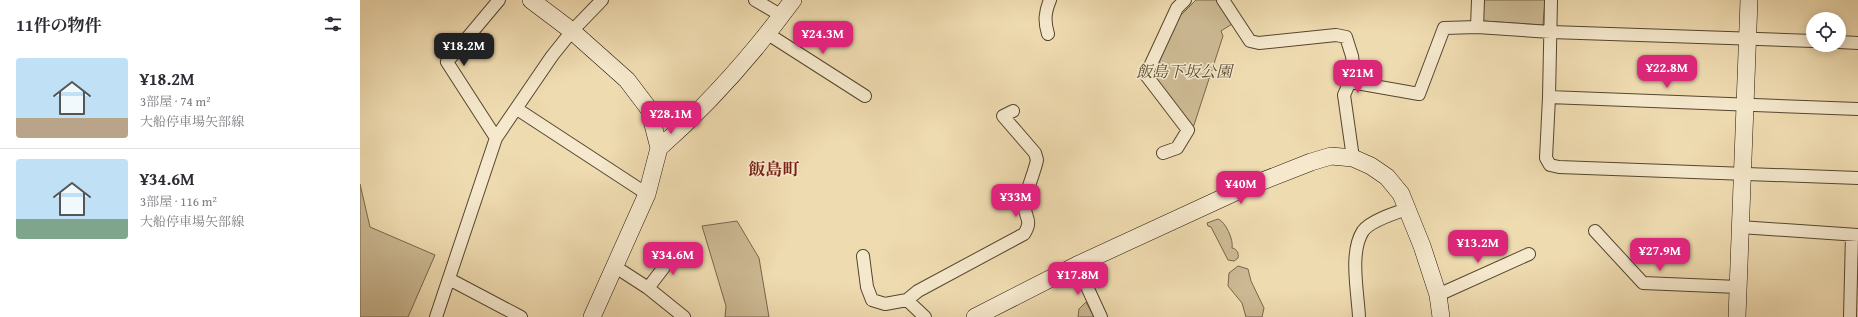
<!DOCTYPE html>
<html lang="ja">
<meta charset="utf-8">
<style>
:root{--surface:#fff;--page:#f2f2f3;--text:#2b2b33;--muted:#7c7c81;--line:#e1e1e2;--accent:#db2777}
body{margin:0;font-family:"Gentium Book Plus","Noto Serif JP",serif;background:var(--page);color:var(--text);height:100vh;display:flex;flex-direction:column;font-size:15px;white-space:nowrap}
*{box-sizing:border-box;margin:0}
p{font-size:13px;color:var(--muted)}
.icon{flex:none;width:22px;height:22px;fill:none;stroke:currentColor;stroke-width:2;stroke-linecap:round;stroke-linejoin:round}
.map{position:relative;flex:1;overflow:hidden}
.drawer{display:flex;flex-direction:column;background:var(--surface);width:360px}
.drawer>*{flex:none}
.buttons{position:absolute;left:1446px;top:12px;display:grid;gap:8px}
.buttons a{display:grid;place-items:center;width:40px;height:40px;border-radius:50%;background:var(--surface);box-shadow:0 2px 10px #0003;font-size:20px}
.price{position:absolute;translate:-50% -34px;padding:0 9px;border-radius:8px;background:var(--accent);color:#fff;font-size:13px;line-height:26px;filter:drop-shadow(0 1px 2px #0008)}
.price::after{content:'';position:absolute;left:50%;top:24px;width:12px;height:9px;margin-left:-6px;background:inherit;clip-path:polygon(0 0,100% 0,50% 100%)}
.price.selected{background:#222;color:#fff}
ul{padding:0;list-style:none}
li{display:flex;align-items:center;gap:12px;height:100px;padding:0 16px}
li+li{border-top:1px solid var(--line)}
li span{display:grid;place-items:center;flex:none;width:112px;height:80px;border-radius:4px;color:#555}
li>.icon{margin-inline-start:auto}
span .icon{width:48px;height:48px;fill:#fffc;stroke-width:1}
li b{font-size:17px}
h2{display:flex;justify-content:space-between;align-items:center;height:48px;padding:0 16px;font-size:17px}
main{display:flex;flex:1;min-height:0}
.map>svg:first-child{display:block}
.green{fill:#ccb993;stroke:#76664c}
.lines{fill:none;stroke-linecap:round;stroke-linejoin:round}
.street-casing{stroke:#54462f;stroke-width:14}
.secondary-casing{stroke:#211404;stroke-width:18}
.street{stroke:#f5e8cc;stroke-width:12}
.secondary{stroke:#f5e8cc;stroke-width:17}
.labels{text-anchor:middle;stroke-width:3;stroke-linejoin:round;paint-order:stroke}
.park-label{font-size:16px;font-style:italic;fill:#5d4e36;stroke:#f5e8cc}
.neighbourhood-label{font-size:17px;font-weight:bold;fill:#7a1f14;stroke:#f5e8cc}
</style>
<main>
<section class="drawer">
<h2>11件の物件<svg class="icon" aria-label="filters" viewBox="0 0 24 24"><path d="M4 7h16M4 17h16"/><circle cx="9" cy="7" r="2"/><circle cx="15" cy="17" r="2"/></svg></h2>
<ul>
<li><span style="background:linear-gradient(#bfe0f5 75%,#b9a48a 0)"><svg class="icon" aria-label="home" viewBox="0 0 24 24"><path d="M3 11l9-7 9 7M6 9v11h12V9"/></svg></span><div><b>¥18.2M</b><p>3部屋 · 74 m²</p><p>大船停車場矢部線</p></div></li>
<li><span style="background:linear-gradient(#bfe0f5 75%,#7fa58c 0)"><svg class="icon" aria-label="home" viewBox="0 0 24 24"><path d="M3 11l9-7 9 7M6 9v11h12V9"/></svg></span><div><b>¥34.6M</b><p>3部屋 · 116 m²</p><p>大船停車場矢部線</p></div></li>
</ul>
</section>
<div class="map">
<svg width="1498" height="317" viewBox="0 0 1498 317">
<rect width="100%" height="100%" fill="#efdbb0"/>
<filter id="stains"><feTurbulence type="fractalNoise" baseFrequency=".005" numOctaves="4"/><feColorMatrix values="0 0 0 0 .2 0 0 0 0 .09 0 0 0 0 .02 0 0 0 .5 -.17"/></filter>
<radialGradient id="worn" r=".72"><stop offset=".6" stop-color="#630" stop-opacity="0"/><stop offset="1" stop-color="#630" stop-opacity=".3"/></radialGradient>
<path class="green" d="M836 0H856L872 24 861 31 863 36 833 128 796 78 795 72 816 20Z
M1124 0H1185L1183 25 1123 21Z
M0 184 10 227 75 255 48 317H0Z
M858 219C865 221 874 240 872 248 877 249 879 253 878 258L874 261 868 260 851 227 848 226 847 223Z
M377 221 399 258 409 317H365L366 306 342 226Z
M878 266 888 269 891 281 904 308 902 317H886L882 303 868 286 869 273Z
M726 302 734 317H718L719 309Z"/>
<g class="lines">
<g class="street-casing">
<path id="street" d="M395 0 422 16
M863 0 890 41 899 43 976 35 986 37 992 56 994 72 984 95 993 158
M1191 0 1189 97 1498 109
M1117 27 1118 0
M408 34 505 96
M688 34C684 21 685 12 690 0
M1479 42 1498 43
M991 82 1059 94 1084 28 1117 27 1191 32 1453 41
M1189 97 1186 158 1190 165 1199 167 1498 178
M157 109 287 194
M136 138 87 62 139 0
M803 153 817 148 828 130 786 75 817 8 825 0
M1380 227 1498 235
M1235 231 1283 283 1378 287
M503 256 507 287 512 300 525 304 547 300 565 317
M717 265 741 317
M254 266 288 288 324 317
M89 279 161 317
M288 288 318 249
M1078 295 1169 254
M547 300 558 291 664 234C673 220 665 218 664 205 664 197 675 171 677 160L675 153 643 116 653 111
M76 317 136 138 192 56 212 31 242 0
M999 317C998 293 989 252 1003 231 1010 221 1035 213 1047 209
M1490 317 1492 235"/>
</g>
<g class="secondary-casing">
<path id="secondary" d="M171 0 212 31 267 80 289 109 299 148 287 194 232 317
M299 148C349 104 394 53 433 0
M615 317 717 265 882 189 951 162 971 156 993 158 1011 166 1027 177 1041 194 1062 246 1078 295 1081 317
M1377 317 1389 0"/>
</g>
<use href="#street" class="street"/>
<use href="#secondary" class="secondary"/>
</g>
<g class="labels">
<g class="park-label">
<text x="824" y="77">飯島下坂公園</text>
</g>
<g class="neighbourhood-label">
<text x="414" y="175">飯島町</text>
</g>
</g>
<rect width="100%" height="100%" filter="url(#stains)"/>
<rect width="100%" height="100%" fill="url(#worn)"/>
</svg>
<div class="buttons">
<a><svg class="icon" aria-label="locate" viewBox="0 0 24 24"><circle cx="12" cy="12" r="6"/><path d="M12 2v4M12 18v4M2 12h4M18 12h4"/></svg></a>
</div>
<b class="price" style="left:463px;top:55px">¥24.3M</b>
<b class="price selected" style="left:104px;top:67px">¥18.2M</b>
<b class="price" style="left:1307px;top:89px">¥22.8M</b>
<b class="price" style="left:998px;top:94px">¥21M</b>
<b class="price" style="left:311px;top:135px">¥28.1M</b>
<b class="price" style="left:881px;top:205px">¥40M</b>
<b class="price" style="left:656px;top:218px">¥33M</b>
<b class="price" style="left:1118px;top:264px">¥13.2M</b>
<b class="price" style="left:1300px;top:272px">¥27.9M</b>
<b class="price" style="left:313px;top:276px">¥34.6M</b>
<b class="price" style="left:718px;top:296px">¥17.8M</b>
</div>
</main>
